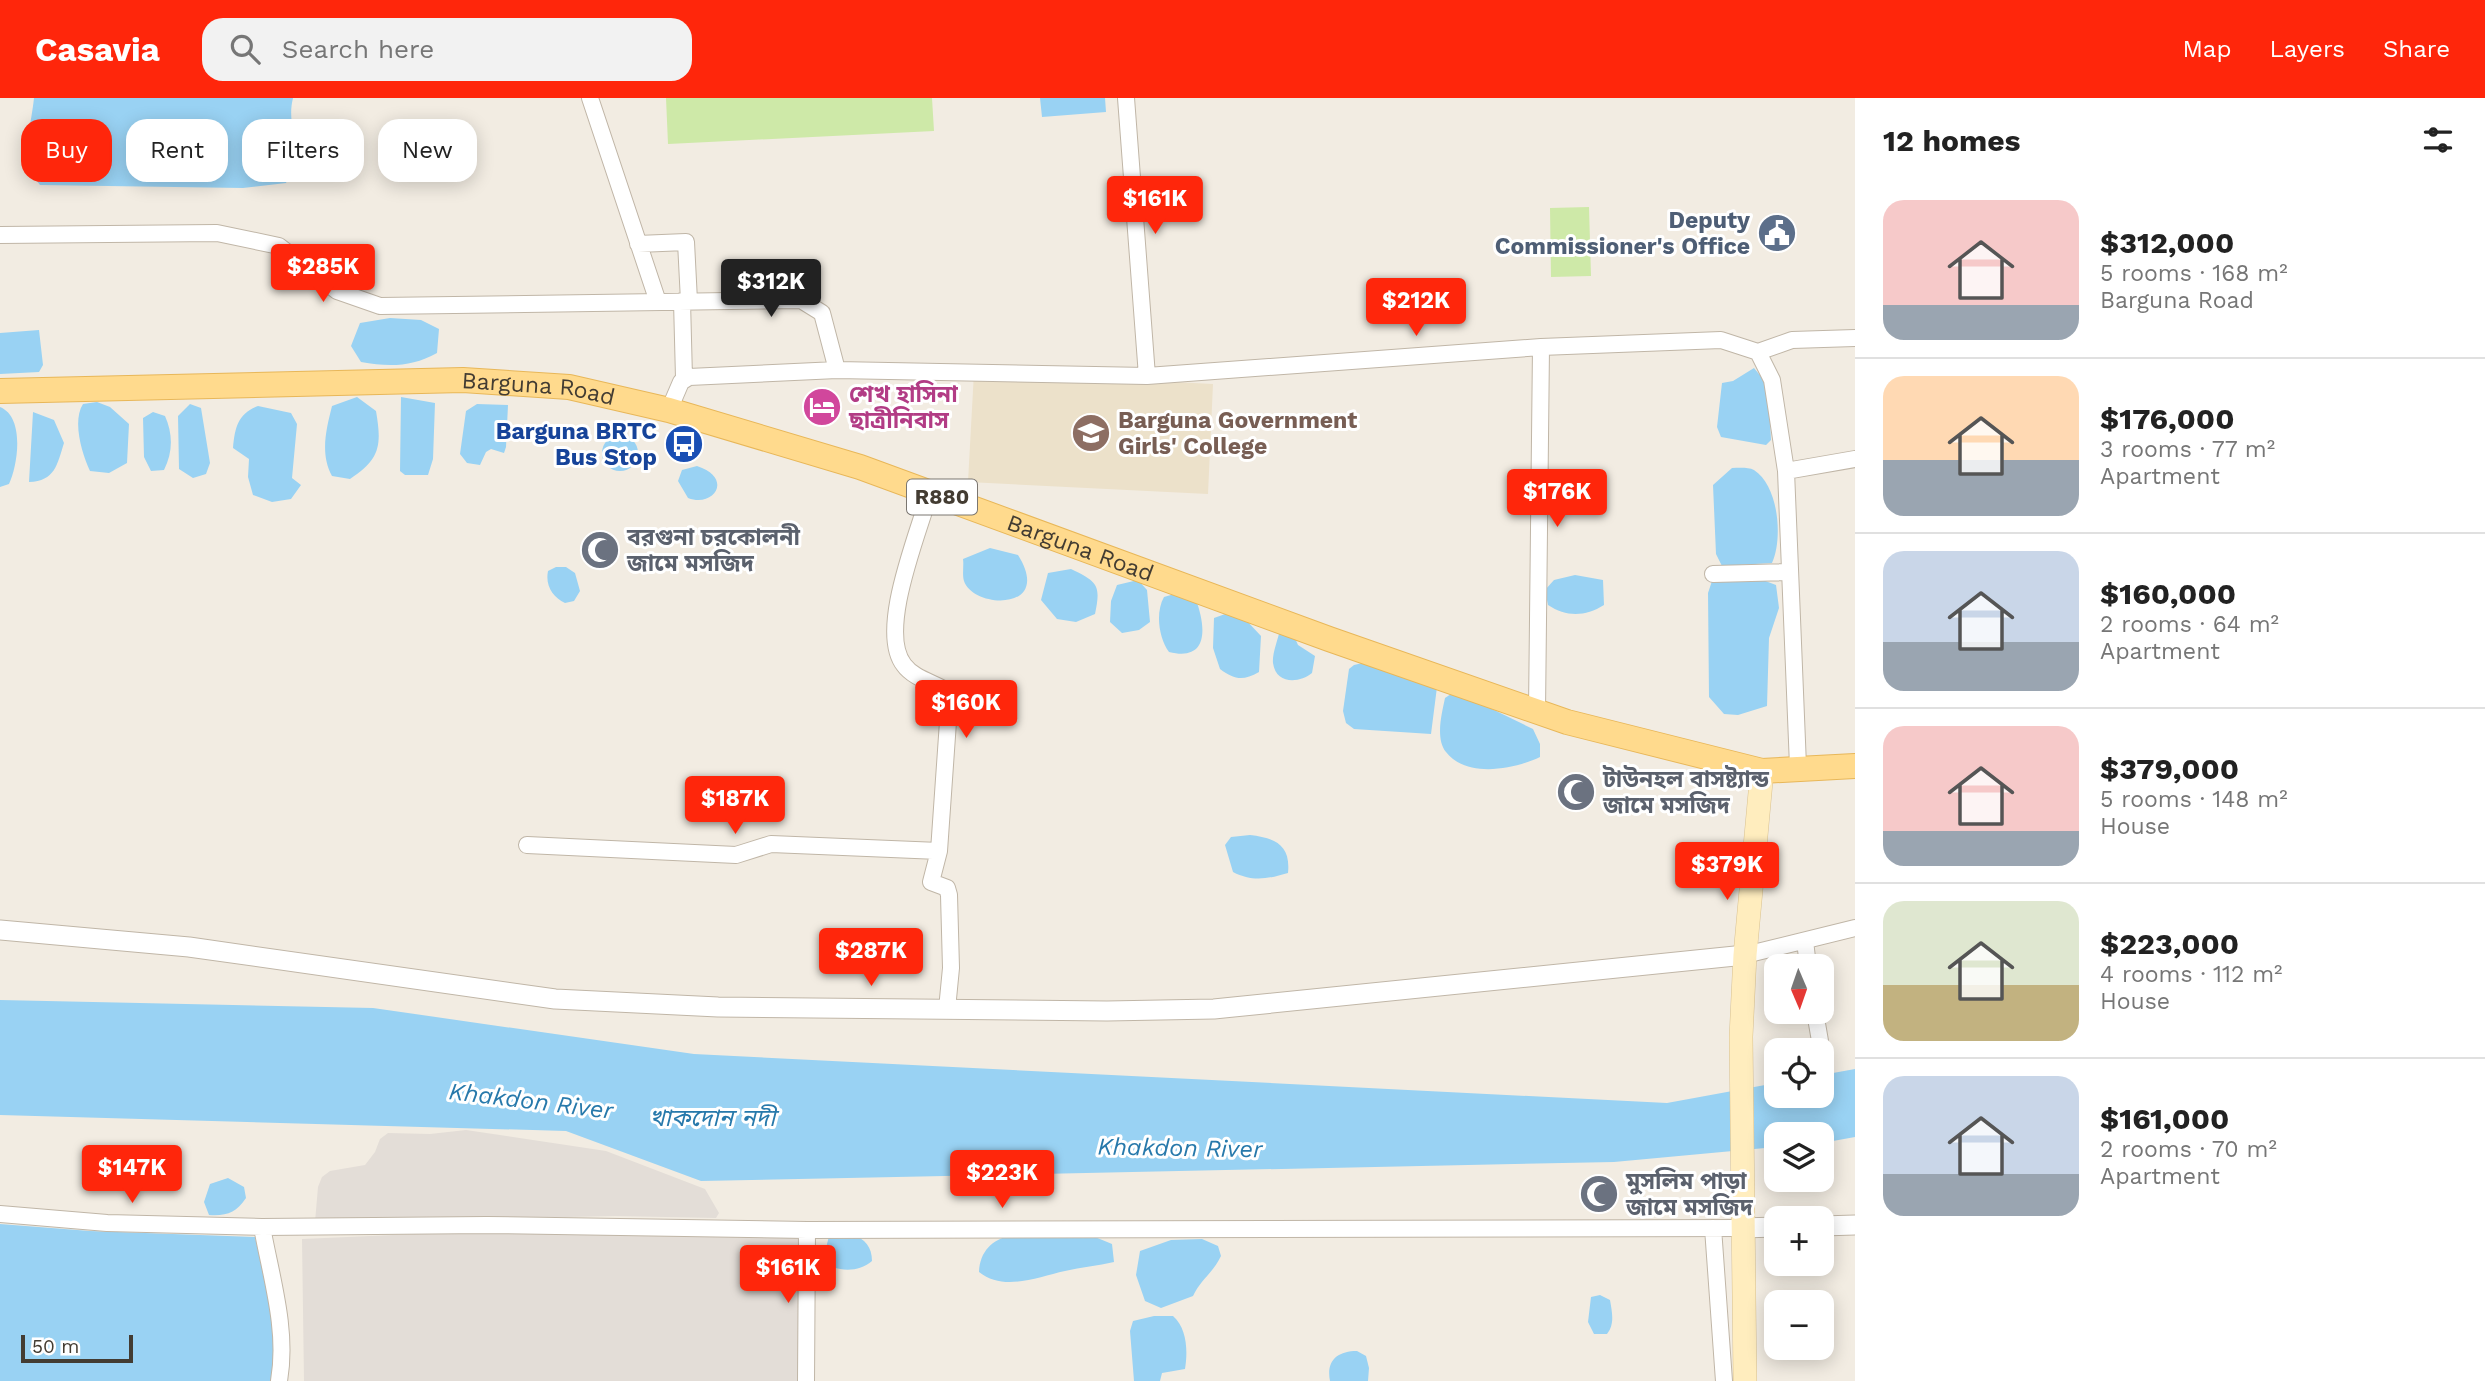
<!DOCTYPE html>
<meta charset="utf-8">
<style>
:root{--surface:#fff;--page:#f2f2f2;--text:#222;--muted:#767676;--line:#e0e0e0;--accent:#ff260b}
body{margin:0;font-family:"Work Sans","Noto Sans Bengali",sans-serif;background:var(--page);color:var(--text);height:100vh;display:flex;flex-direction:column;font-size:26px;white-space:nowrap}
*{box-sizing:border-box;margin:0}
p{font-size:23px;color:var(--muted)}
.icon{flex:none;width:38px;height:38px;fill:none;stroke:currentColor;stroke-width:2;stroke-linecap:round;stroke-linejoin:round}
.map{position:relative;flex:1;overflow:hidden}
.sheet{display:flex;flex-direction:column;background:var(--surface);width:630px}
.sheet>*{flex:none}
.hud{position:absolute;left:21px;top:21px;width:665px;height:63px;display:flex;gap:14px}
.needle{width:46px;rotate:178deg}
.buttons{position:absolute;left:1764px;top:856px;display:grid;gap:14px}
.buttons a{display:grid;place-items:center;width:70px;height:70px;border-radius:14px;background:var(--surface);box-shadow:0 4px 18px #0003;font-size:35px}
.scale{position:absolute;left:21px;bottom:18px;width:112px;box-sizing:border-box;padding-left:7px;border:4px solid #433c32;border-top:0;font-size:19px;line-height:24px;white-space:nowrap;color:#433c32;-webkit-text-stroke:5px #fff;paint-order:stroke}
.price{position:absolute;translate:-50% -60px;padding:0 16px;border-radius:7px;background:var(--accent);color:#fff;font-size:23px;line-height:46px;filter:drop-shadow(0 2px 4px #0008)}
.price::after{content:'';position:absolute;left:50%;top:42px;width:21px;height:16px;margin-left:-10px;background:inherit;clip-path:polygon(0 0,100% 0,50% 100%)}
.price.current{background:#222;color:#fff}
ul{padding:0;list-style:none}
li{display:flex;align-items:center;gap:21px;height:175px;padding:0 28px}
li+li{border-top:2px solid var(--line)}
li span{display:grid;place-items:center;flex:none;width:196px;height:140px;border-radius:21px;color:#555}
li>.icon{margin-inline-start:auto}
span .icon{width:84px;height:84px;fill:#fffc;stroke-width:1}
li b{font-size:30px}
h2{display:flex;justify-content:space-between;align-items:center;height:84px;padding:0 28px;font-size:30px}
.tag{padding:0 24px;border-radius:21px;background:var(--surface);box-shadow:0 4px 18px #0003;font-size:24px;line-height:63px}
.tag.current{background:var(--accent);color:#fff}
header{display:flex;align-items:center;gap:42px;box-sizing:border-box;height:98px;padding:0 35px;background:var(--accent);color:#fff}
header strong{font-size:33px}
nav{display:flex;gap:38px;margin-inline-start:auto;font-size:24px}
.search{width:490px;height:63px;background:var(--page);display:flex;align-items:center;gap:18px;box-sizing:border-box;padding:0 24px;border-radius:21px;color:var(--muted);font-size:26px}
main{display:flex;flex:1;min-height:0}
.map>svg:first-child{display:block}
.industrial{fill:#e3ddd7}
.education{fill:#ece1ca}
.green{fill:#cee9a8}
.water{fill:#99d2f3}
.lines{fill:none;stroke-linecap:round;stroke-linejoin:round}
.minor-casing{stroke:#c0b6a7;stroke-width:18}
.tertiary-casing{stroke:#c0b6a7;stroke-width:21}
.secondary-casing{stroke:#d8c191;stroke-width:24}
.primary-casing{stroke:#e8b759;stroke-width:26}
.minor{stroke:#fff;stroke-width:16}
.tertiary{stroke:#fff;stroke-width:19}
.secondary{stroke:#ffedbe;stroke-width:23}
.primary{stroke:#ffda8d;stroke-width:24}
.labels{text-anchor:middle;stroke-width:6;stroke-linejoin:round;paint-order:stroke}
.shield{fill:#fff;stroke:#7b7670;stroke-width:2}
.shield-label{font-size:21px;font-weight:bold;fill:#433c32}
.service-label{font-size:23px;font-weight:bold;fill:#4e5e75;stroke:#fff;text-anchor:end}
.street-label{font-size:23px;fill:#433c32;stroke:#fff}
.hotel-label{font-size:23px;font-weight:bold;fill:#b23c85;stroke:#fff;text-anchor:start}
.education-label{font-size:23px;font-weight:bold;fill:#785e54;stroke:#fff;text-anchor:start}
.transit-label{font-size:23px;font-weight:bold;fill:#164399;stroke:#fff;text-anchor:end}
.worship-label{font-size:23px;font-weight:bold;fill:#5b616d;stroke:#fff;text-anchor:start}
.water-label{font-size:24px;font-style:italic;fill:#2779ab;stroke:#fff}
</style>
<header>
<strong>Casavia</strong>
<div class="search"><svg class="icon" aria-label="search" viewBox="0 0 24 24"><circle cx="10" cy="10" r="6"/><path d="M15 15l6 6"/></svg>Search here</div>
<nav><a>Map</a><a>Layers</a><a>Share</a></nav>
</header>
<main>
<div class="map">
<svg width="1855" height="1283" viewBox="0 0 1855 1283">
<rect width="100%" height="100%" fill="#f2ece2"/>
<path class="industrial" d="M466 1032 606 1053 705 1091 719 1115 716 1120 615 1118 315 1124 318 1089 322 1079 330 1073 365 1067 375 1054 380 1041 388 1035 430 1036Z
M461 1134 804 1139 805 1283H304L302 1141Z"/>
<path class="education" d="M974 274 1213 286 1208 396 968 384Z"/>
<path class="green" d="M666 0H932L934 33 668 46Z
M1589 109 1591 178 1551 179 1550 110Z"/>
<path class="water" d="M34 0H293C285 32 307 47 286 85L243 90 40 87C19 62 31 30 34 0Z
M1040 0H1105L1106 14 1042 19Z
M390 220 421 222 439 231 437 255C412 269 389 269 361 264L351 248 360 225Z
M39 232 43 267 39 274 0 276V235Z
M1754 270 1768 287 1771 342 1766 347 1721 339 1717 329 1722 285 1733 283Z
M357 299 376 313C382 348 380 361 350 381L332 378C320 356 326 332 332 308Z
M401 299 435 305 433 361 428 377H405L400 373Z
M97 304 110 309 129 326 127 365 109 375 90 373C82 356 72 323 83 306Z
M190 306 201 310 210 365 206 376 193 380 179 371 178 318Z
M477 306 508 307 506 349 504 355 491 351 486 354 480 367 467 365 460 356 466 313Z
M258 308 291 315 297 326 292 380 301 387 291 401 272 404 253 397 248 379 249 361 233 350C235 329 238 316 258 308Z
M0 309C25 319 18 367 9 386L0 389Z
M33 314 54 322 64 345C57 367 55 383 29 384Z
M153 314 165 318C173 336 173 354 164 372L151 373 144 359 143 320Z
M602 355a18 18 0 1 1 36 0a18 18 0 1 1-36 0Z
M697 368C734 380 714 410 688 400L678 383 682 372Z
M1732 370C1739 370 1748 369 1754 372 1779 388 1783 441 1772 465L1722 468 1716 456 1713 387Z
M990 450 1018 457C1054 514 973 511 964 483 962 477 964 467 963 461Z
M556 469H566L575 475 580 493 574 503 565 505C553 499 545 488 548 473Z
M1071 471C1098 484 1101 487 1095 516L1076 524 1057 521 1041 502 1048 475Z
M1575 477 1603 482 1604 507C1585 519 1566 519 1548 507L1545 492 1554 482Z
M1760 481 1776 487 1779 510 1769 540 1767 608 1738 617 1724 616 1709 599 1708 495 1712 483Z
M1138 482 1147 492 1150 524 1139 532 1122 535 1110 524 1111 503 1117 487Z
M1181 494 1196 502C1206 529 1209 564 1169 554 1159 540 1155 515 1164 499Z
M1228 515 1246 522 1261 538 1259 574C1243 583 1235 582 1220 571L1213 550 1214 520Z
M1280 532 1294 538 1298 547 1315 558 1312 575C1300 585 1276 587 1273 565 1272 556 1278 541 1280 532Z
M1367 564 1437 589 1431 636 1354 631 1346 625 1343 613 1349 571 1354 567Z
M1451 596H1461L1533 631 1540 646V659C1515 671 1467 681 1446 654 1435 640 1442 615 1445 600Z
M1250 737C1274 740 1291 746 1288 775 1268 781 1252 784 1233 774L1225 747 1231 739Z
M0 902 373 910 694 956 1667 1005 1776 985V998H1822V977L1855 971V1039L1822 1045V1036H1776V1049L1614 1064 701 1083 566 1033 0 1017Z
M228 1080 244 1089 246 1100C236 1115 227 1118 209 1117L204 1104 210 1086Z
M0 1126 90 1133 255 1139 277 1238 272 1283H0Z
M853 1137C865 1141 872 1149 872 1163 862 1172 846 1174 833 1169L826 1150 829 1138Z
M1011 1137 1095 1139 1112 1146 1114 1164C1098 1168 1081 1169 1065 1173 1037 1179 1004 1194 979 1174 980 1153 992 1142 1011 1137Z
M1202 1141 1218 1148 1221 1158C1213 1175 1201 1181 1193 1198L1161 1210 1145 1203 1136 1177 1140 1153 1171 1142Z
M1600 1197 1610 1202C1612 1214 1615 1226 1607 1236H1594L1588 1224 1591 1199Z
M1154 1218H1173C1187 1230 1188 1253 1185 1271L1162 1275 1160 1283H1134L1130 1233 1133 1223Z
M1357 1253 1366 1258 1369 1270 1368 1283H1330C1326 1263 1337 1253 1357 1253Z"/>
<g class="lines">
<g class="minor-casing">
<path id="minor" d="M590 0 658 204
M1126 0 1147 278
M0 137 217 135 279 148 337 193 380 208 801 202 822 215 837 272
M638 146 686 144 689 203
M682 203 684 280
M1758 254 1792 242 1855 240
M669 312 681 284 689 279 837 272 1147 278 1541 249 1721 242 1758 254 1772 282 1786 373 1798 668
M1786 373 1855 361
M930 394C919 434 877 533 904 567 914 581 936 585 950 595L939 753 931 784 947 790 949 797 951 870 947 911
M1713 476 1790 474
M1537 613 1541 249
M527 747 736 757 771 746 939 753
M1805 843 1808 868
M1745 857 1855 830
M1815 914 1820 943
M0 1116 107 1125 262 1129 487 1127 807 1132 1742 1130
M262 1129C271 1179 288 1232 279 1283
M1713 1130 1724 1283
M806 1283 807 1132"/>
</g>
<g class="tertiary-casing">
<path id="tertiary" d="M0 832 189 849 555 901 718 909 1107 913 1214 911 1745 857
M1822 1128 1855 1127
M1742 1130 1776 1129"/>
</g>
<g class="secondary-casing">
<path id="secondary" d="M1745 1283 1741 939 1745 857 1762 673"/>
</g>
<g class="primary-casing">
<g id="primary">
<path id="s1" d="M0 293 463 282 569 289 669 312 860 369 1329 541 1567 624 1762 673 1855 668"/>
</g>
</g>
<use href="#minor" class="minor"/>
<use href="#tertiary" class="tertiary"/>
<use href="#secondary" class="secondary"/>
<use href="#primary" class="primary"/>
</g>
<defs>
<g id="civic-disc" transform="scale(2.0125)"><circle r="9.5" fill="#5c6f8a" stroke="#fff"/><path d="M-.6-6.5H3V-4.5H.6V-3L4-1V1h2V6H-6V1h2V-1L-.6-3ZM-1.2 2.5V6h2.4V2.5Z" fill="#fff"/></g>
<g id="hotel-disc" transform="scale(2.0125)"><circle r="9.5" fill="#d1479c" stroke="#fff"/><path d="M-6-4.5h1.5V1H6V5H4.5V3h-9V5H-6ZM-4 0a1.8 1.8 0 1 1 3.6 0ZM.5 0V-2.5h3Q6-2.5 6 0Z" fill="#fff"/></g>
<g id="university-disc" transform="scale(2.0125)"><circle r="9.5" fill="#8d6e63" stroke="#fff"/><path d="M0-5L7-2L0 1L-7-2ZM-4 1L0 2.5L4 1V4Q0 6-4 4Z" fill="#fff"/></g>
<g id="bus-disc" transform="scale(2.0125)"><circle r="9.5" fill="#1a4fb4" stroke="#fff"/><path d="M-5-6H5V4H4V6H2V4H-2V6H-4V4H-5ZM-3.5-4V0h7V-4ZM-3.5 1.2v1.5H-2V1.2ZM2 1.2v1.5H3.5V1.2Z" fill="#fff"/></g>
<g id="mosque-disc" transform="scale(2.0125)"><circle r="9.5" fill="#6b7280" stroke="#fff"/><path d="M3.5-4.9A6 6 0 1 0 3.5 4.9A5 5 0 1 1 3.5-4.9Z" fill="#fff"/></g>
</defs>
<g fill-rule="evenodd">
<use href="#civic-disc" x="1777" y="135"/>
<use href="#hotel-disc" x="822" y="309"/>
<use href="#university-disc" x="1091" y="335"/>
<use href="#bus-disc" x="684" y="346"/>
<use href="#mosque-disc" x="600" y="452"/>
<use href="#mosque-disc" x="1576" y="694"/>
<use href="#mosque-disc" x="1599" y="1096"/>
</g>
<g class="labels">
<rect class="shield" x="907" y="381.5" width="70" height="35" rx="5"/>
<g class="shield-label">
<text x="942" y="406">R880</text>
</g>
<g class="service-label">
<text x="1750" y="130">Deputy<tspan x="1750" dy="26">Commissioner's Office</tspan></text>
</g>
<g class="street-label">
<text dy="8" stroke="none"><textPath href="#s1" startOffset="539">Barguna Road</textPath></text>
<text dy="8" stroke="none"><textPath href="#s1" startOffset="1106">Barguna Road</textPath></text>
</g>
<g class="hotel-label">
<text x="849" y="304">শেখ হাসিনা<tspan x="849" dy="26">ছাত্রীনিবাস</tspan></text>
</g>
<g class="education-label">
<text x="1118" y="330">Barguna Government<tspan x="1118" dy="26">Girls' College</tspan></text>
</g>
<g class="transit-label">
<text x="657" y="341">Barguna BRTC<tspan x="657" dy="26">Bus Stop</tspan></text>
</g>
<g class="worship-label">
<text x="627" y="447">বরগুনা চরকোলনী<tspan x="627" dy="26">জামে মসজিদ</tspan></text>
<text x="1603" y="689">টাউনহল বাসষ্ট্যান্ড<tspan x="1603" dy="26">জামে মসজিদ</tspan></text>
<text x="1626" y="1091">মুসলিম পাড়া<tspan x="1626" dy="26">জামে মসজিদ</tspan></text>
</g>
<g class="water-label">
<text transform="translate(531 1003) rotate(7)" y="8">Khakdon River</text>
<text x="712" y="1028">খাকদোন নদী</text>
<text transform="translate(1180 1050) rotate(1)" y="8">Khakdon River</text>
</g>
</g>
</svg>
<div class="buttons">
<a><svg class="needle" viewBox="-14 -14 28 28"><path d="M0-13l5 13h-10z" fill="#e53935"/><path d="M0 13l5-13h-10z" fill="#767676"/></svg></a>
<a><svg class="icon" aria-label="locate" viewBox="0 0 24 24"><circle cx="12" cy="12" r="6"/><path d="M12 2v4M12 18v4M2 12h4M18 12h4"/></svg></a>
<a><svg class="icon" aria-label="layers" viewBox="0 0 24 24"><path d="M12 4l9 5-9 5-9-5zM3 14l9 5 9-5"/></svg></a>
<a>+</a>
<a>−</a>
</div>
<div class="scale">50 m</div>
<b class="price" style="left:1155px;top:138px">$161K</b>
<b class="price" style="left:323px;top:206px">$285K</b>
<b class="price current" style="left:771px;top:221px">$312K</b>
<b class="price" style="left:1416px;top:240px">$212K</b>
<b class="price" style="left:1557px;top:431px">$176K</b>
<b class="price" style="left:966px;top:642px">$160K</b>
<b class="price" style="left:735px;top:738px">$187K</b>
<b class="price" style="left:1727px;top:804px">$379K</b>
<b class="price" style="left:871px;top:890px">$287K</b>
<b class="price" style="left:132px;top:1107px">$147K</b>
<b class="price" style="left:1002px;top:1112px">$223K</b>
<b class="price" style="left:788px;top:1207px">$161K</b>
<div class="hud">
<a class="tag current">Buy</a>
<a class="tag">Rent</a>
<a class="tag">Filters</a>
<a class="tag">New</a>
</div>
</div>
<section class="sheet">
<h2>12 homes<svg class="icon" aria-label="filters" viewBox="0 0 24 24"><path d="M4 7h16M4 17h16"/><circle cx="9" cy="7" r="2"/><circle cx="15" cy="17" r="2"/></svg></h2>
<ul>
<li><span style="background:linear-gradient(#f6c9c9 75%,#9aa5b1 0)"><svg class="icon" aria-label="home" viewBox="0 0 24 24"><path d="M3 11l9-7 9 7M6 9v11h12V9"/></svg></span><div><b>$312,000</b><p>5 rooms · 168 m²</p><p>Barguna Road</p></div></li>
<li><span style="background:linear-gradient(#ffd9b3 60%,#9aa5b1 0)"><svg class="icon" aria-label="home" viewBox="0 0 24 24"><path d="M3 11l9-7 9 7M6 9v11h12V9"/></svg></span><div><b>$176,000</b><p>3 rooms · 77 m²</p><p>Apartment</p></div></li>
<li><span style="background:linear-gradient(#c9d6e8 65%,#9aa5b1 0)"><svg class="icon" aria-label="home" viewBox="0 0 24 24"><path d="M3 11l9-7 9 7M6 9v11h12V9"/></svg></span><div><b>$160,000</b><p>2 rooms · 64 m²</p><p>Apartment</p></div></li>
<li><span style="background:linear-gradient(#f6c9c9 75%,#9aa5b1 0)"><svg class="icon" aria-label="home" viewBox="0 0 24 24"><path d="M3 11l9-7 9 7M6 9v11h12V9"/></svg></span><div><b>$379,000</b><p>5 rooms · 148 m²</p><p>House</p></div></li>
<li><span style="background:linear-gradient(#dfe7d0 60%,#c2b280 0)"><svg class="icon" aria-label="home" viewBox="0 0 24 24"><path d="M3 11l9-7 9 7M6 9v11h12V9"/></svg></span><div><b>$223,000</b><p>4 rooms · 112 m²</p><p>House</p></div></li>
<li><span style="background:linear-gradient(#c9d6e8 70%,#9aa5b1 0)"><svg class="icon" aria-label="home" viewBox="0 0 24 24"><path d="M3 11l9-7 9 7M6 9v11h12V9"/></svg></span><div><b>$161,000</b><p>2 rooms · 70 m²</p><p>Apartment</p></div></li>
</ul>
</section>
</main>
